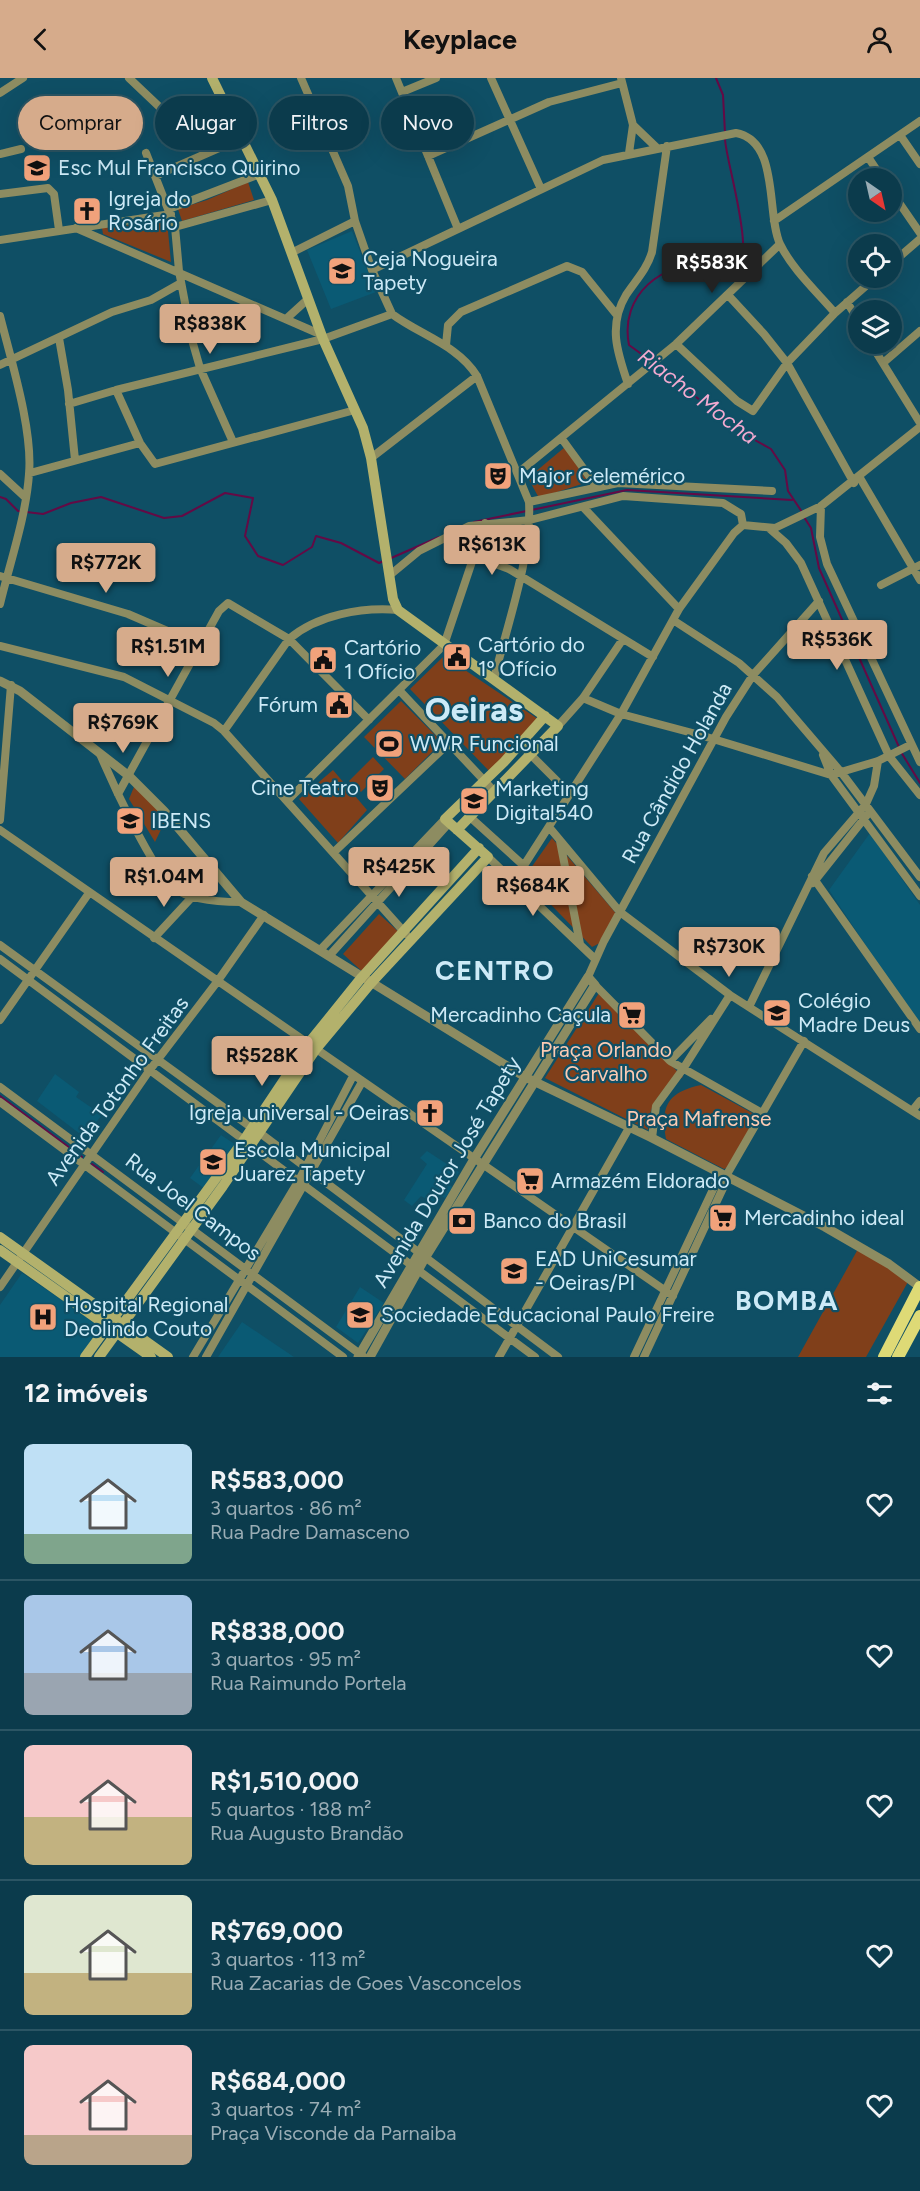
<!DOCTYPE html>
<html lang="pt">
<meta charset="utf-8">
<style>
:root{--surface:#0b3b4c;--page:#194656;--text:#f1f3f6;--muted:#9aadb5;--line:#2b5564;--accent:#d6ab8b}
body{margin:0;font-family:Figtree,sans-serif;background:var(--page);color:var(--text);height:100vh;display:flex;flex-direction:column;font-size:22px;white-space:nowrap}
*{box-sizing:border-box;margin:0}
p{font-size:20px;color:var(--muted)}
.icon{flex:none;width:33px;height:33px;fill:none;stroke:currentColor;stroke-width:2;stroke-linecap:round;stroke-linejoin:round}
.map{position:relative;height:1279px;overflow:hidden}
.sheet{display:flex;flex-direction:column;background:var(--surface);flex:1}
.sheet>*{flex:none}
.top-card{position:absolute;left:18px;top:18px;width:600px;height:54px;display:flex;gap:12px}
.needle{width:39px;rotate:146deg}
.buttons{position:absolute;left:848px;top:90px;display:grid;gap:12px}
.buttons a{display:grid;place-items:center;width:54px;height:54px;border-radius:50%;background:var(--surface);box-shadow:0 6px 24px #0002,0 0 0 2px var(--line);font-size:30px}
.price{position:absolute;translate:-50% -51px;padding:0 14px;border-radius:6px;background:var(--accent);color:#111;font-size:20px;line-height:39px;filter:drop-shadow(0 2px 3px #0008)}
.price::after{content:'';position:absolute;left:50%;top:36px;width:18px;height:14px;margin-left:-9px;background:inherit;clip-path:polygon(0 0,100% 0,50% 100%)}
.price.selected{background:#222;color:#fff}
ul{padding:0;list-style:none}
li{display:flex;align-items:center;gap:18px;height:150px;padding:0 24px}
li+li{border-top:2px solid var(--line)}
li span{display:grid;place-items:center;flex:none;width:168px;height:120px;border-radius:9px;color:#555}
li>.icon{margin-inline-start:auto}
span .icon{width:72px;height:72px;fill:#fffc;stroke-width:1}
li b{font-size:26px}
h2{display:flex;justify-content:space-between;align-items:center;height:72px;padding:0 24px;font-size:26px}
.chip{padding:0 21px;border-radius:27px;background:var(--surface);box-shadow:0 6px 24px #0002,0 0 0 2px var(--line);font-size:21px;line-height:54px}
.chip.selected{background:var(--accent);color:#111}
header{display:flex;justify-content:space-between;align-items:center;height:78px;padding:0 24px;background:var(--accent);color:#111;font-size:27px;font-weight:700}
.map>svg:first-child{display:block}
.built{fill:#0a5a74}
.green{fill:#803f1a}
.lines{fill:none;stroke-linecap:round;stroke-linejoin:round}
.stream{stroke:#640a45;stroke-width:2}
.minor{stroke:#8d8c61;stroke-width:8}
.tertiary{stroke:#8d8c61;stroke-width:9}
.secondary{stroke:#b3b16c;stroke-width:10}
.trunk{stroke:#deda76;stroke-width:12}
.labels{text-anchor:middle;stroke-width:4.5;stroke-linejoin:round;paint-order:stroke}
.poi-label{font-size:21px;fill:#cdeaf7;stroke:#0f4f65;text-anchor:start}
.street-label{font-size:21px;fill:#cdeaf7;stroke:#0f4f65}
.park-label{font-size:21px;fill:#fccbb3;stroke:#0f4f65}
.water-label{font-size:22px;font-style:italic;fill:#f3aad0;stroke:#0f4f65}
.district-label{font-size:27px;font-weight:bold;letter-spacing:1.5px;fill:#cdeaf7;stroke:#0f4f65}
.town-label{font-size:33px;font-weight:bold;fill:#cdeaf7;stroke:#0f4f65}
</style>
<header><svg class="icon" aria-label="back" viewBox="0 0 24 24"><path d="M15 5l-7 7 7 7"/></svg>Keyplace<svg class="icon" aria-label="person" viewBox="0 0 24 24"><circle cx="12" cy="8" r="4"/><path d="M4 21q1-7 8-7t8 7"/></svg></header>
<div class="map">
<svg width="920" height="1279" viewBox="0 0 920 1279">
<rect width="100%" height="100%" fill="#0f4f65"/>
<path class="built" d="M352 153 376 214 331 231 307 172Z
M870 755 920 827V949L829 812Z
M55 996 79 1014 76 1019 102 1037 84 1059 37 1023Z
M221 1057 236 1067 205 1111 190 1100Z
M427 1073 459 1094 450 1107 453 1110 445 1120 439 1117 434 1125 421 1118 412 1128 404 1122 427 1086 420 1080Z
M22 1195 104 1251 84 1279H0V1227Z
M360 1209 384 1225 358 1265 336 1249Z
M242 1244 294 1279H218Z"/>
<path class="green" d="M248 104 254 122 182 143 178 131 207 122Z
M167 143 171 184 103 156 102 150Z
M565 369 588 404 539 420 528 400Z
M444 578 538 641 491 695 410 611Z
M401 623 442 664 405 701 364 659Z
M373 679 384 691 361 714 349 703Z
M333 692 367 732 338 765 299 721Z
M136 704 167 739 155 764 129 721Z
M552 760 619 839 604 863 592 869 526 801V797Z
M379 836 401 856 365 896 343 876Z
M599 915 683 999C660 1012 649 1025 648 1052L545 1000Z
M701 1007 754 1036 756 1043 728 1089 724 1091 666 1061C660 1028 668 1014 701 1007Z
M858 1171 909 1202 866 1279H798Z"/>
<g class="lines">
<path class="stream" d="M716 0 723 17 725 55
M651 283 629 267C619 217 663 182 710 187 716 195 717 204 730 201 762 193 726 86 725 61
M656 286 712 332 724 336 753 361 771 371 785 392 788 413 802 434
M0 419 6 421 18 433 43 436 71 425 101 419 164 440 182 438 225 415 253 420 245 458 258 478 283 487 312 469 316 458 341 465 379 485 384 483
M804 439 811 450 819 490 899 669
M474 444 627 412 792 422
M389 481 439 459
M901 674 920 705
M0 1018 82 1079
M92 1086 103 1094"/>
<path class="minor" d="M129 0 207 74
M301 0 348 108 355 143 372 192 392 236
M396 0 458 151
M491 0 541 111
M621 0 633 47 629 75
M402 14 436 0
M0 15 23 0
M633 47 657 70
M900 57 920 86
M146 75 175 149 179 193 192 262 200 290 233 364
M0 76 21 71
M428 78 549 24 622 5
M868 79 882 100
M155 98 242 60
M891 113 920 155
M0 116 48 110 54 116 59 152
M169 131 260 96
M774 143 920 43
M175 149 272 122
M76 150 322 257
M0 162 171 136
M293 174 355 143
M891 186 920 161
M372 192 603 82 736 55C780 63 766 136 780 166 792 191 817 214 835 235
M728 217 764 256 787 285 854 405
M847 224 858 242
M0 238C11 282 33 352 29 396 26 439 10 484 0 526
M286 241 308 221
M59 260 68 312 75 382
M676 266 737 323 753 333 787 285 835 235 875 200
M871 266 920 345
M446 267 448 247 461 234 567 188 582 194 616 236
M883 285 920 253
M0 287 112 234 151 222 181 205
M628 306C617 274 608 247 626 217 636 202 647 191 652 174L667 68
M116 312 140 365 155 386 355 332
M69 326 116 312 323 261 392 236C420 257 458 267 477 298L529 424C532 479 507 547 494 601
M562 361 597 409
M371 380 477 298
M519 394 676 266 780 166
M30 395 140 365
M0 396 25 419
M860 400 920 502
M529 424 618 405 772 413
M821 428 820 459 827 486 920 684
M583 429 679 531
M743 447 775 450 821 428 920 349
M770 451 786 465 801 485 889 678 920 717
M474 478 509 491 653 579
M390 497 419 473 469 448 530 442 623 418 723 425 741 436 743 447
M0 498 128 536 200 567
M881 507 920 487
M673 542 739 585 777 619 841 694 920 799
M0 568 124 599 214 645 224 653 406 856
M399 612 494 713
M583 620 621 636 700 657 831 697 878 683 910 667
M558 648 583 620 623 561
M224 653 289 561C317 537 361 529 398 532
M520 666 570 716
M100 676C112 704 152 792 174 810 190 823 221 824 241 824
M823 677 831 697 920 818
M118 716 219 533 228 525 289 561 369 642
M288 722 444 567 485 445
M470 739 523 787
M0 742 11 607
M549 749 620 834 730 917 920 1038
M0 752 673 1218
M560 763 580 866
M334 774 449 665
M488 779 595 881
M812 798 920 951
M514 803 621 636 679 531 734 455 743 447
M813 805 867 737
M154 860 193 818
M0 867 252 1050
M320 872 445 741
M329 878 449 745
M0 881 244 1062
M588 899 604 863 726 639 753 597 819 523
M595 907 670 983 762 1035
M749 929 824 775 866 726 874 708 878 683
M0 942 89 815
M670 983 711 941
M0 1009 364 1279
M0 1024 343 1279
M912 1033 920 1023
M260 1055 558 1279
M652 1060 656 1028 683 991 730 917
M251 1068 535 1279
M0 1209 149 993 217 904 264 837
M193 1279 299 1102 353 998
M206 1279 362 1004
M499 1279 629 1050
M634 1279 717 1103 726 1098
M644 1279 724 1108 726 1098 804 963"/>
<path class="tertiary" d="M0 603 20 613 129 698 164 733 241 824 525 999 652 1060 825 1149 889 1186 920 1209
M358 1279 474 1081 588 899 595 907 425 1180 370 1279"/>
<path class="secondary" d="M212 0 272 122 323 261 363 350 371 380 393 521 398 532 558 648 457 752
M0 1159 168 1279
M0 1172 151 1279
M85 1279 244 1062 308 966 362 899 479 770
M99 1279 223 1108 316 971 371 905 488 779 445 741 504 684 545 638"/>
<path class="trunk" d="M884 1279 920 1209
M898 1279 920 1238"/>
</g>
<defs>
<g id="school-square" transform="scale(1.5)"><rect x="-9" y="-9" width="18" height="18" rx="4" fill="#f1a27b" stroke="#0f4f65"/><path d="M0-5L7-2L0 1L-7-2ZM-4 1L0 2.5L4 1V4Q0 6-4 4Z" fill="#111"/></g>
<g id="church-square" transform="scale(1.5)"><rect x="-9" y="-9" width="18" height="18" rx="4" fill="#f1a27b" stroke="#0f4f65"/><path d="M-1.2-6h2.4v3.5h3.3v2.4h-3.3V6h-2.4V-.1h-3.3v-2.4h3.3Z" fill="#111"/></g>
<g id="theatre-square" transform="scale(1.5)"><rect x="-9" y="-9" width="18" height="18" rx="4" fill="#f1a27b" stroke="#0f4f65"/><path d="M-5-5.5Q0-4 5-5.5V0Q5 5 0 6Q-5 5-5 0ZM-3.3-2.5H-1v1.5H-3.3ZM1-2.5H3.3v1.5H1ZM-2.8 1Q0 5.5 2.8 1Z" fill="#111"/></g>
<g id="civic-square" transform="scale(1.5)"><rect x="-9" y="-9" width="18" height="18" rx="4" fill="#f1a27b" stroke="#0f4f65"/><path d="M-.6-6.5H3V-4.5H.6V-3L4-1V1h2V6H-6V1h2V-1L-.6-3ZM-1.2 2.5V6h2.4V2.5Z" fill="#111"/></g>
<g id="stadium-square" transform="scale(1.5)"><rect x="-9" y="-9" width="18" height="18" rx="4" fill="#f1a27b" stroke="#0f4f65"/><path d="M0-5a6.5 5 0 1 0 0 10a6.5 5 0 1 0 0-10ZM-3.5-1.8h7v3.6h-7Z" fill="#111"/></g>
<g id="university-square" transform="scale(1.5)"><rect x="-9" y="-9" width="18" height="18" rx="4" fill="#f1a27b" stroke="#0f4f65"/><path d="M0-5L7-2L0 1L-7-2ZM-4 1L0 2.5L4 1V4Q0 6-4 4Z" fill="#111"/></g>
<g id="supermarket-square" transform="scale(1.5)"><rect x="-9" y="-9" width="18" height="18" rx="4" fill="#f1a27b" stroke="#0f4f65"/><path d="M-6-5.5h2.5l.6 2H6L4.5 2H-2.5L-4.4-4H-6ZM-1.5 3.2a1.3 1.3 0 1 0 .1 0ZM3 3.2a1.3 1.3 0 1 0 .1 0Z" fill="#111"/></g>
<g id="bank-square" transform="scale(1.5)"><rect x="-9" y="-9" width="18" height="18" rx="4" fill="#f1a27b" stroke="#0f4f65"/><path d="M-6-4H6V4H-6ZM0-2.3a2.3 2.3 0 1 0 0 4.6a2.3 2.3 0 1 0 0-4.6Z" fill="#111"/></g>
<g id="hospital-square" transform="scale(1.5)"><rect x="-9" y="-9" width="18" height="18" rx="4" fill="#f1a27b" stroke="#0f4f65"/><path d="M-5-5h3v3.5h4V-5h3V5h-3V1.5h-4V5h-3Z" fill="#111"/></g>
</defs>
<g fill-rule="evenodd">
<use href="#school-square" x="37" y="90"/>
<use href="#church-square" x="87" y="133"/>
<use href="#school-square" x="342" y="193"/>
<use href="#theatre-square" x="498" y="398"/>
<use href="#civic-square" x="457" y="579"/>
<use href="#civic-square" x="323" y="582"/>
<use href="#civic-square" x="339" y="627"/>
<use href="#stadium-square" x="389" y="666"/>
<use href="#theatre-square" x="380" y="710"/>
<use href="#university-square" x="474" y="723"/>
<use href="#school-square" x="130" y="743"/>
<use href="#school-square" x="777" y="935"/>
<use href="#supermarket-square" x="632" y="937"/>
<use href="#church-square" x="430" y="1035"/>
<use href="#school-square" x="213" y="1084"/>
<use href="#supermarket-square" x="530" y="1103"/>
<use href="#supermarket-square" x="723" y="1140"/>
<use href="#bank-square" x="462" y="1143"/>
<use href="#university-square" x="514" y="1193"/>
<use href="#school-square" x="360" y="1237"/>
<use href="#hospital-square" x="43" y="1239"/>
</g>
<g class="labels">
<g class="poi-label">
<text x="58" y="97">Esc Mul Francisco Quirino</text>
<text x="108" y="128">Igreja do<tspan x="108" dy="24">Rosário</tspan></text>
<text x="363" y="188">Ceja Nogueira<tspan x="363" dy="24">Tapety</tspan></text>
<text x="519" y="405">Major Celemérico</text>
<text x="478" y="574">Cartório do<tspan x="478" dy="24">1º Ofício</tspan></text>
<text x="344" y="577">Cartório<tspan x="344" dy="24">1 Ofício</tspan></text>
<text x="318" y="634" text-anchor="end">Fórum</text>
<text x="410" y="673">WWR Funcional</text>
<text x="359" y="717" text-anchor="end">Cine Teatro</text>
<text x="495" y="718">Marketing<tspan x="495" dy="24">Digital540</tspan></text>
<text x="151" y="750">IBENS</text>
<text x="798" y="930">Colégio<tspan x="798" dy="24">Madre Deus</tspan></text>
<text x="611" y="944" text-anchor="end">Mercadinho Caçula</text>
<text x="409" y="1042" text-anchor="end">Igreja universal - Oeiras</text>
<text x="234" y="1079">Escola Municipal<tspan x="234" dy="24">Juarez Tapety</tspan></text>
<text x="551" y="1110">Armazém Eldorado</text>
<text x="744" y="1147">Mercadinho ideal</text>
<text x="483" y="1150">Banco do Brasil</text>
<text x="535" y="1188">EAD UniCesumar<tspan x="535" dy="24">- Oeiras/PI</tspan></text>
<text x="64" y="1234">Hospital Regional<tspan x="64" dy="24">Deolindo Couto</tspan></text>
<text x="381" y="1244">Sociedade Educacional Paulo Freire</text>
</g>
<g class="street-label">
<text transform="translate(677 695) rotate(-61)" y="7">Rua Cândido Holanda</text>
<text transform="translate(117 1013) rotate(-54)" y="7">Avenida Totonho Freitas</text>
<text transform="translate(447 1094) rotate(-59)" y="7">Avenida Doutor José Tapety</text>
<text transform="translate(193 1129) rotate(37)" y="7">Rua Joel Campos</text>
</g>
<g class="park-label">
<text x="606" y="979">Praça Orlando<tspan x="606" dy="24">Carvalho</tspan></text>
<text x="699" y="1048">Praça Mafrense</text>
</g>
<g class="water-label">
<text transform="translate(698 318) rotate(37)" y="8">Riacho Mocha</text>
</g>
<g class="district-label">
<text x="495" y="902">CENTRO</text>
<text x="787" y="1232">BOMBA</text>
</g>
<g class="town-label">
<text x="474" y="643">Oeiras</text>
</g>
</g>
</svg>
<div class="buttons">
<a><svg class="needle" viewBox="-14 -14 28 28"><path d="M0-13l5 13h-10z" fill="#e53935"/><path d="M0 13l5-13h-10z" fill="#9aadb5"/></svg></a>
<a><svg class="icon" aria-label="locate" viewBox="0 0 24 24"><circle cx="12" cy="12" r="6"/><path d="M12 2v4M12 18v4M2 12h4M18 12h4"/></svg></a>
<a><svg class="icon" aria-label="layers" viewBox="0 0 24 24"><path d="M12 4l9 5-9 5-9-5zM3 14l9 5 9-5"/></svg></a>
</div>
<b class="price selected" style="left:712px;top:216px">R$583K</b>
<b class="price" style="left:210px;top:277px">R$838K</b>
<b class="price" style="left:492px;top:498px">R$613K</b>
<b class="price" style="left:106px;top:516px">R$772K</b>
<b class="price" style="left:837px;top:593px">R$536K</b>
<b class="price" style="left:168px;top:600px">R$1.51M</b>
<b class="price" style="left:123px;top:676px">R$769K</b>
<b class="price" style="left:399px;top:820px">R$425K</b>
<b class="price" style="left:164px;top:830px">R$1.04M</b>
<b class="price" style="left:533px;top:839px">R$684K</b>
<b class="price" style="left:729px;top:900px">R$730K</b>
<b class="price" style="left:262px;top:1009px">R$528K</b>
<div class="top-card">
<a class="chip selected">Comprar</a>
<a class="chip">Alugar</a>
<a class="chip">Filtros</a>
<a class="chip">Novo</a>
</div>
</div>
<section class="sheet">
<h2>12 imóveis<svg class="icon" aria-label="filters" viewBox="0 0 24 24"><path d="M4 7h16M4 17h16"/><circle cx="9" cy="7" r="2"/><circle cx="15" cy="17" r="2"/></svg></h2>
<ul>
<li><span style="background:linear-gradient(#bfe0f5 75%,#7fa58c 0)"><svg class="icon" aria-label="home" viewBox="0 0 24 24"><path d="M3 11l9-7 9 7M6 9v11h12V9"/></svg></span><div><b>R$583,000</b><p>3 quartos · 86 m²</p><p>Rua Padre Damasceno</p></div><svg class="icon" aria-label="heart" viewBox="0 0 24 24"><path d="M12 20l-8-8c-3-5 5-10 8-4 3-6 11-1 8 4z"/></svg></li>
<li><span style="background:linear-gradient(#a9c7e8 65%,#9aa5b1 0)"><svg class="icon" aria-label="home" viewBox="0 0 24 24"><path d="M3 11l9-7 9 7M6 9v11h12V9"/></svg></span><div><b>R$838,000</b><p>3 quartos · 95 m²</p><p>Rua Raimundo Portela</p></div><svg class="icon" aria-label="heart" viewBox="0 0 24 24"><path d="M12 20l-8-8c-3-5 5-10 8-4 3-6 11-1 8 4z"/></svg></li>
<li><span style="background:linear-gradient(#f6c9c9 60%,#c2b280 0)"><svg class="icon" aria-label="home" viewBox="0 0 24 24"><path d="M3 11l9-7 9 7M6 9v11h12V9"/></svg></span><div><b>R$1,510,000</b><p>5 quartos · 188 m²</p><p>Rua Augusto Brandão</p></div><svg class="icon" aria-label="heart" viewBox="0 0 24 24"><path d="M12 20l-8-8c-3-5 5-10 8-4 3-6 11-1 8 4z"/></svg></li>
<li><span style="background:linear-gradient(#dfe7d0 65%,#c2b280 0)"><svg class="icon" aria-label="home" viewBox="0 0 24 24"><path d="M3 11l9-7 9 7M6 9v11h12V9"/></svg></span><div><b>R$769,000</b><p>3 quartos · 113 m²</p><p>Rua Zacarias de Goes Vasconcelos</p></div><svg class="icon" aria-label="heart" viewBox="0 0 24 24"><path d="M12 20l-8-8c-3-5 5-10 8-4 3-6 11-1 8 4z"/></svg></li>
<li><span style="background:linear-gradient(#f6c9c9 75%,#b9a48a 0)"><svg class="icon" aria-label="home" viewBox="0 0 24 24"><path d="M3 11l9-7 9 7M6 9v11h12V9"/></svg></span><div><b>R$684,000</b><p>3 quartos · 74 m²</p><p>Praça Visconde da Parnaiba</p></div><svg class="icon" aria-label="heart" viewBox="0 0 24 24"><path d="M12 20l-8-8c-3-5 5-10 8-4 3-6 11-1 8 4z"/></svg></li>
</ul>
</section>
